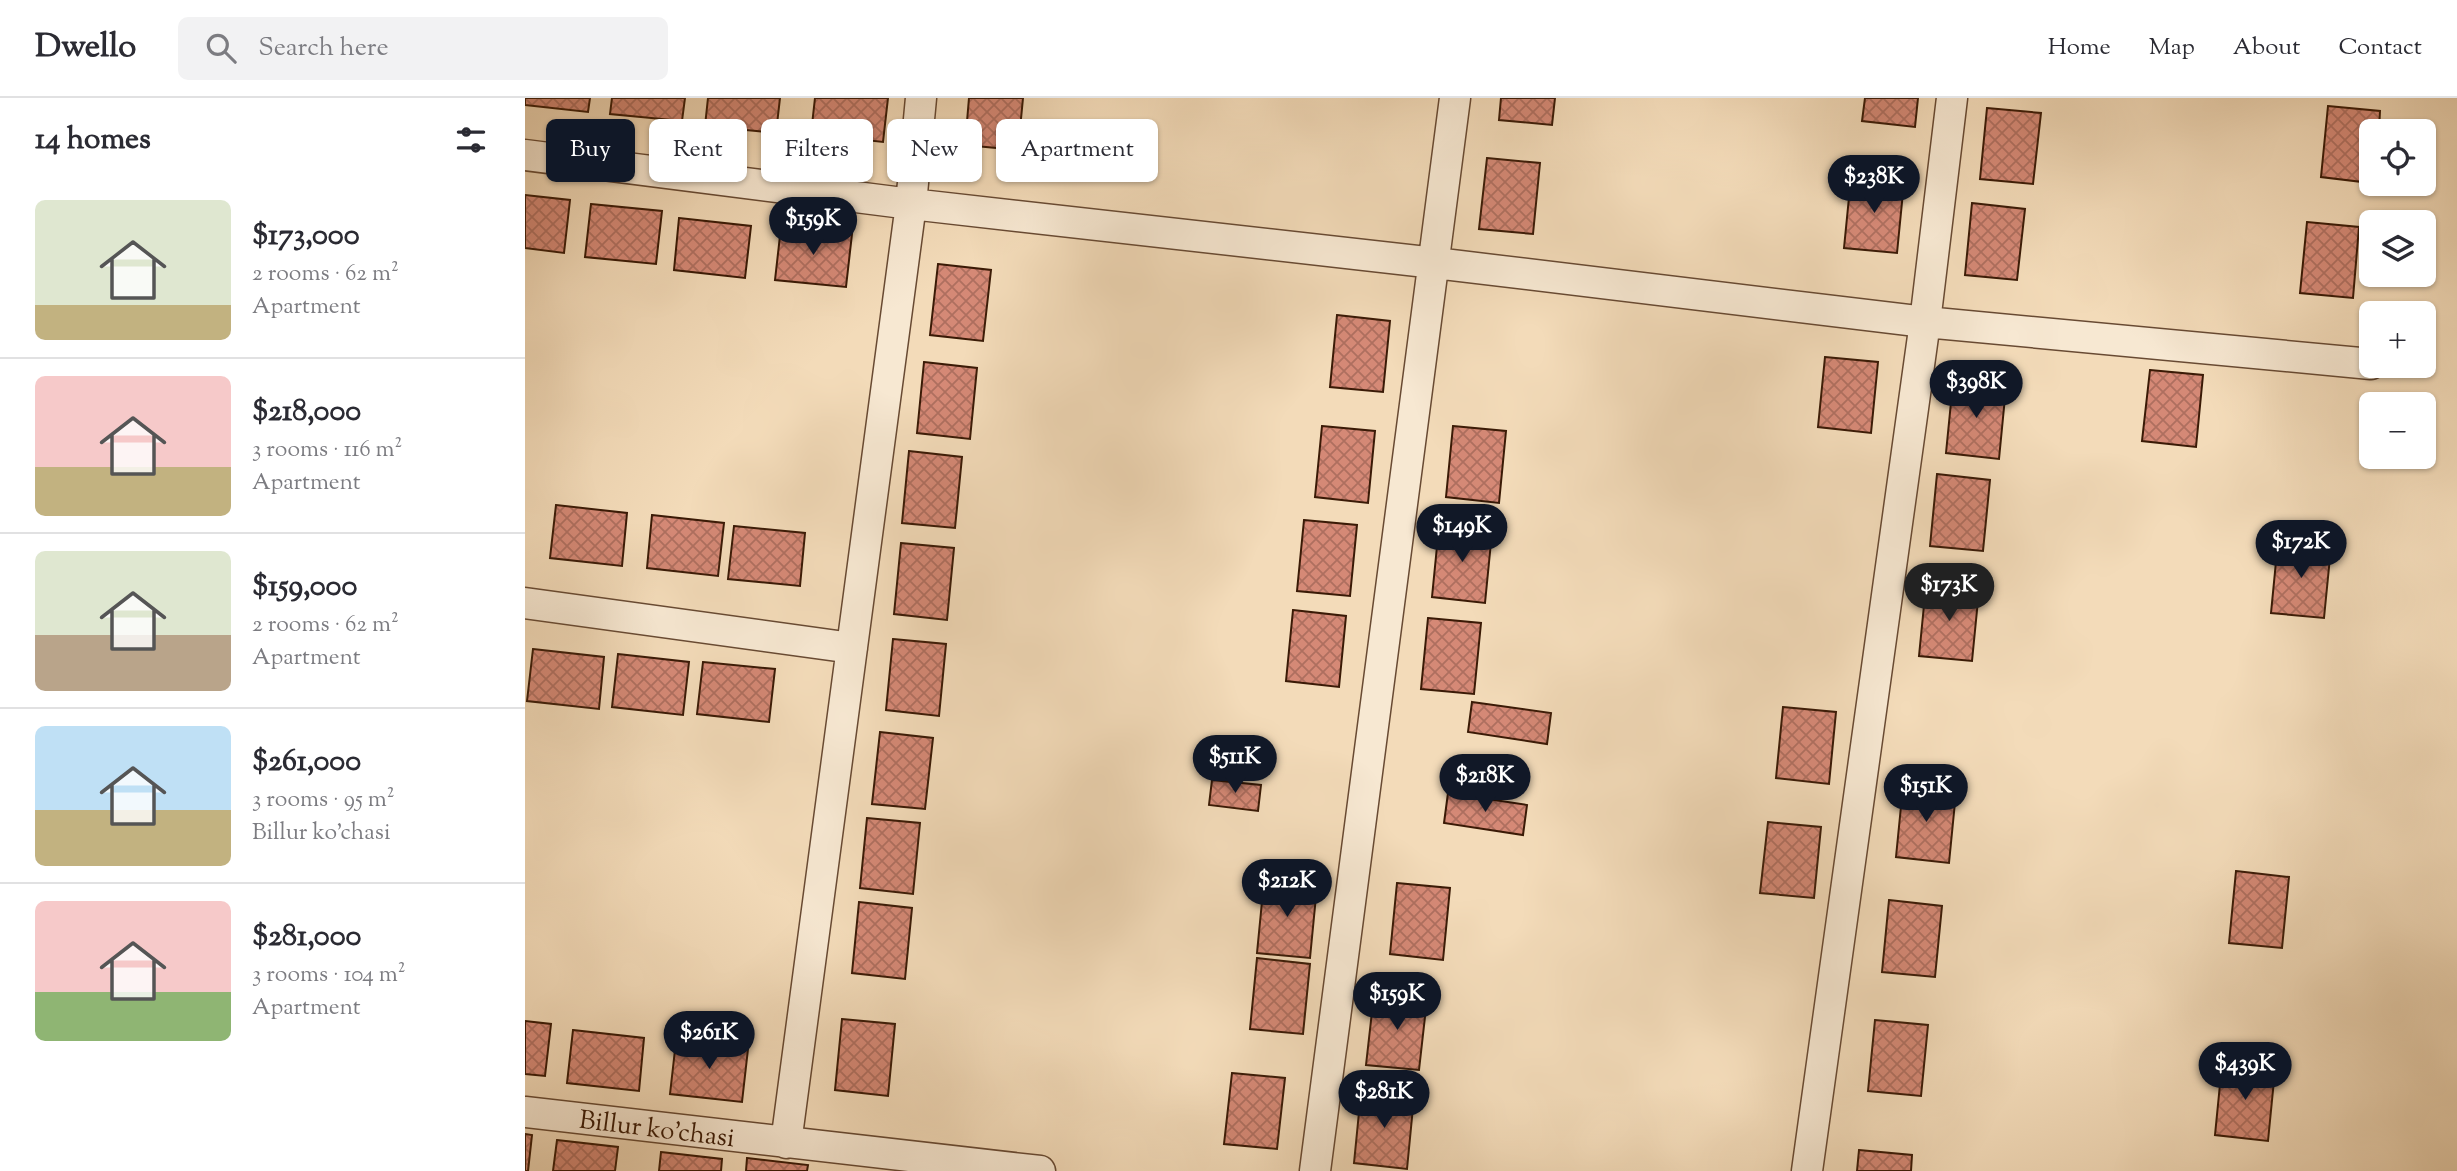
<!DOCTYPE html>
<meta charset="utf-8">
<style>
:root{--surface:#fff;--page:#f2f2f3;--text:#2b2b33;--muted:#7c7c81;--line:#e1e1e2;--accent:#111827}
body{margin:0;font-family:"Sorts Mill Goudy",serif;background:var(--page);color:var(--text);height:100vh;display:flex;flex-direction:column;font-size:26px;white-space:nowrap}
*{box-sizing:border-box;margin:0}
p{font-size:23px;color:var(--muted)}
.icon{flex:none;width:38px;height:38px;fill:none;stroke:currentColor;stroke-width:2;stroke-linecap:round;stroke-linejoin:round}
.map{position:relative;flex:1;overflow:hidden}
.drawer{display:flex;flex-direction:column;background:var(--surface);width:525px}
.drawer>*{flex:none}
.top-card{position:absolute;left:21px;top:21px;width:665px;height:63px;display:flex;gap:14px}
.tools{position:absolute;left:1834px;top:21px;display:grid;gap:14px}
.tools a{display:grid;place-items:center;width:77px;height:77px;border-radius:10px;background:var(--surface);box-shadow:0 2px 5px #0004;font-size:35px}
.price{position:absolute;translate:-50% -60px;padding:0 16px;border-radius:24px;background:var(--accent);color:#fff;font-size:23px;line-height:46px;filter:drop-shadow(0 2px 4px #0008)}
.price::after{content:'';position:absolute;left:50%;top:42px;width:21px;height:16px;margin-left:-10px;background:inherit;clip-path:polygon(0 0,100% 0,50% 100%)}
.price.active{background:#222;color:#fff}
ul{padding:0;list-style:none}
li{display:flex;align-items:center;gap:21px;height:175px;padding:0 35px}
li+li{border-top:2px solid var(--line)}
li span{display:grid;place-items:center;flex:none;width:196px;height:140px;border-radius:10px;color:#555}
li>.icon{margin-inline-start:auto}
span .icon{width:84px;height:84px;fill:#fffc;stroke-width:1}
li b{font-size:30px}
h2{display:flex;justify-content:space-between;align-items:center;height:84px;padding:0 35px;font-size:30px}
.pill{padding:0 24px;border-radius:10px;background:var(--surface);box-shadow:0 2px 5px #0004;font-size:24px;line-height:63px}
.pill.active{background:var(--accent);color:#fff}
header{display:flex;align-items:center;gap:42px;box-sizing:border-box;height:98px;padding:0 35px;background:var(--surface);border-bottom:2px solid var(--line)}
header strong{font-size:33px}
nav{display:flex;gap:38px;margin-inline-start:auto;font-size:24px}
.search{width:490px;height:63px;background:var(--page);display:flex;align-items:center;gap:18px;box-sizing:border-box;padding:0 24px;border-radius:10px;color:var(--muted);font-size:26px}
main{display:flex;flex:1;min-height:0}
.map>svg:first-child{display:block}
.building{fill:url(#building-cross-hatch);stroke:#3a1a06;stroke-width:2}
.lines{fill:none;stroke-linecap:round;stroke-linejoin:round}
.street-casing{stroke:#684a33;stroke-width:33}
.street{stroke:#f7e8d2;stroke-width:30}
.labels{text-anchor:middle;stroke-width:6;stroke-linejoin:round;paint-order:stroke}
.street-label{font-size:26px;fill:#3a1a06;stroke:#f7e8d2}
</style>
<header>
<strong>Dwello</strong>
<div class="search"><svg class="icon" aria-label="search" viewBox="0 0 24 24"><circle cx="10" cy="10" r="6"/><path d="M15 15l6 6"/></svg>Search here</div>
<nav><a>Home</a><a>Map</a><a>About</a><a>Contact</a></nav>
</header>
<main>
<section class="drawer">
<h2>14 homes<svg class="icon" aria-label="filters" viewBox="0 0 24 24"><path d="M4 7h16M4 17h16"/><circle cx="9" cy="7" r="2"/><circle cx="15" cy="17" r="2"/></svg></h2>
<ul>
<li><span style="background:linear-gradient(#dfe7d0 75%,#c2b280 0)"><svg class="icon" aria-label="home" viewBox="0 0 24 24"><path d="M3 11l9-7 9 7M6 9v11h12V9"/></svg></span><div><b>$173,000</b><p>2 rooms · 62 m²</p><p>Apartment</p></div></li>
<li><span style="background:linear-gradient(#f6c9c9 65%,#c2b280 0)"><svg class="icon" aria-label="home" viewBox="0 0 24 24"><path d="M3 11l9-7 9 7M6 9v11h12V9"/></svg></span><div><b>$218,000</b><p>3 rooms · 116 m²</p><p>Apartment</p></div></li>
<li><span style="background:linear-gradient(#dfe7d0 60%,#b9a48a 0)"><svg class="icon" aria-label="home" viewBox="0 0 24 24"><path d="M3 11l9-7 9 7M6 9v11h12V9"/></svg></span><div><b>$159,000</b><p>2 rooms · 62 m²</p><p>Apartment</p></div></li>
<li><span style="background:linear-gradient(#bfe0f5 60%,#c2b280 0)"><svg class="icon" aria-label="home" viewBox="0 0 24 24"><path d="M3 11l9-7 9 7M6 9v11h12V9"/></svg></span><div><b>$261,000</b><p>3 rooms · 95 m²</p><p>Billur ko'chasi</p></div></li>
<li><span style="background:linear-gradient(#f6c9c9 65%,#8fb573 0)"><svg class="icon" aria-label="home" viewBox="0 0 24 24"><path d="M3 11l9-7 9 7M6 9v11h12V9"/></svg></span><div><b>$281,000</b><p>3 rooms · 104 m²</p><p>Apartment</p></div></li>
</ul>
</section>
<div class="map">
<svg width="1932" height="1073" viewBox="0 0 1932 1073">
<defs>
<pattern id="building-cross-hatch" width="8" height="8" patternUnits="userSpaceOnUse" patternTransform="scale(1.75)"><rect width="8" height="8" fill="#d58976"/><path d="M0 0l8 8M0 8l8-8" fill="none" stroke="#ae6f5f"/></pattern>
</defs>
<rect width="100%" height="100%" fill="#f3dbb9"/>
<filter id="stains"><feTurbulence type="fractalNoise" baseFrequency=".00286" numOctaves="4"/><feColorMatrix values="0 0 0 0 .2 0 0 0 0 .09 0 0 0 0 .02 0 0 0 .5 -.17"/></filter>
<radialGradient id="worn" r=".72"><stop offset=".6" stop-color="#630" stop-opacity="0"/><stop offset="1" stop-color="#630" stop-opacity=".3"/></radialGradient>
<path class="building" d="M0 0H65L63 14 0 7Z
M87 0H160L157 23 85 16Z
M183 0H255L251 35 180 28Z
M290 0H363L358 44 286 36Z
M444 0H498L493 52 440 47Z
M976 0H1030L1027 27 974 22Z
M1340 0H1393L1390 29 1337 23Z
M1803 8 1855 13 1854 33H1846V85L1796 79Z
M1462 10 1516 15 1508 86 1455 81Z
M962 60 1015 65 1008 136 954 131Z
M1326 79 1379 84 1372 155 1319 150Z
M0 97 45 102 39 155 0 150Z
M1447 105 1500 111 1492 182 1440 177Z
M66 106 137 113 131 166 60 159Z
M154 120 226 128 220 180 149 172Z
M1782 124 1834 129 1828 200 1775 195Z
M256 129 327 136 321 189 250 182Z
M413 166 466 172 458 243 405 237Z
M812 217 865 223 858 294 805 289Z
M1300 259 1353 264 1346 335 1293 329Z
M399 264 452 270 445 341 392 335Z
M1625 272 1678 277 1671 349 1617 343Z
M1428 284 1481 289 1474 361 1421 355Z
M797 328 850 333 843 405 790 399Z
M928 328 981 333 974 405 921 399Z
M384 353 437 359 430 430 377 425Z
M1412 376 1465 382 1458 453 1405 448Z
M31 407 102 415 97 468 25 460Z
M127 417 199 425 193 478 122 470Z
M779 422 832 427 825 498 772 493Z
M209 428 280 435 275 488 203 481Z
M914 428 967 434 960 505 907 499Z
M1753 443 1806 449 1799 520 1746 515Z
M376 445 429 450 422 522 369 516Z
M1401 487 1454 492 1447 563 1394 558Z
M768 512 821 518 814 589 761 583Z
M903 520 956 525 949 596 896 591Z
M368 541 421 546 414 618 361 612Z
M8 551 79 559 74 611 2 603Z
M93 556 164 564 158 617 87 609Z
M178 564 250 571 244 624 172 616Z
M947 604 1026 615 1022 646 943 634Z
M1258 609 1311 614 1304 686 1251 680Z
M355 634 408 640 400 711 347 706Z
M687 682 736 687 733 713 684 707Z
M1378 688 1431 694 1424 765 1371 759Z
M923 695 1002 707 998 737 919 725Z
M342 720 395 725 388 796 335 790Z
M1243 724 1296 729 1289 800 1235 795Z
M1711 773 1764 779 1757 850 1704 845Z
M739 783 792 788 785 860 732 855Z
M872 785 925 790 918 862 865 856Z
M1364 802 1417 808 1410 879 1357 874Z
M334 804 387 810 380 881 327 875Z
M732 860 785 866 778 936 725 931Z
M849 896 902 901 894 972 841 967Z
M317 921 370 926 363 998 310 992Z
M1350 922 1403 927 1396 998 1343 993Z
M0 923 26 926 20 978 0 976Z
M48 932 119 940 114 993 42 985Z
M151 943 223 951 217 1004 145 996Z
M1697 966 1750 972 1743 1043 1690 1037Z
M707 975 760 980 752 1051 699 1046Z
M836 994 889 999 882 1071 829 1065Z
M0 1036 7 1037 3 1073H0Z
M32 1042 93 1049 90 1073H28Z
M1334 1052 1387 1057 1386 1073H1332Z
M136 1054 197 1061 196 1073H134Z
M222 1060 283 1067 282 1073H221Z"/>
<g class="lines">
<g class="street-casing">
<path id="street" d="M0 57 386 106 910 165 1400 224 1846 266
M0 505 327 550
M0 1014 515 1073
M261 1045 386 106 396 0
M790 1073 930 0
M1282 1073 1400 224 1427 0"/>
</g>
<use href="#street" class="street"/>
</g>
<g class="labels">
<g class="street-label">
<text transform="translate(132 1030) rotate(7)" y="9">Billur ko'chasi</text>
</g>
</g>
<rect width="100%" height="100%" filter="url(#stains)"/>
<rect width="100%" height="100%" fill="url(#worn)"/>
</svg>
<div class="tools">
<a><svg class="icon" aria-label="locate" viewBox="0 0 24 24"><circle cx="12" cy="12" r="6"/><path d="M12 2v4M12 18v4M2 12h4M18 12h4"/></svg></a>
<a><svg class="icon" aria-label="layers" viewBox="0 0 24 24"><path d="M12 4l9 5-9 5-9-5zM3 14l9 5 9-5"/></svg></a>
<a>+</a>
<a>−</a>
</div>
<b class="price" style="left:1349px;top:117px">$238K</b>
<b class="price" style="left:288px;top:159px">$159K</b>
<b class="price" style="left:1451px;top:322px">$398K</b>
<b class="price" style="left:937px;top:466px">$149K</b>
<b class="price" style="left:1776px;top:482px">$172K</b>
<b class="price active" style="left:1424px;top:525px">$173K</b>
<b class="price" style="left:710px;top:697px">$511K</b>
<b class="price" style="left:960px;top:716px">$218K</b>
<b class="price" style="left:1401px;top:726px">$151K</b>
<b class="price" style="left:762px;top:821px">$212K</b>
<b class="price" style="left:872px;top:934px">$159K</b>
<b class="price" style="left:184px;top:973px">$261K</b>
<b class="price" style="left:1720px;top:1004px">$439K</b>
<b class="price" style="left:859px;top:1032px">$281K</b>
<div class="top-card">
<a class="pill active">Buy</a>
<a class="pill">Rent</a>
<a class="pill">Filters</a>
<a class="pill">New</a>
<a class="pill">Apartment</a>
</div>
</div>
</main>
